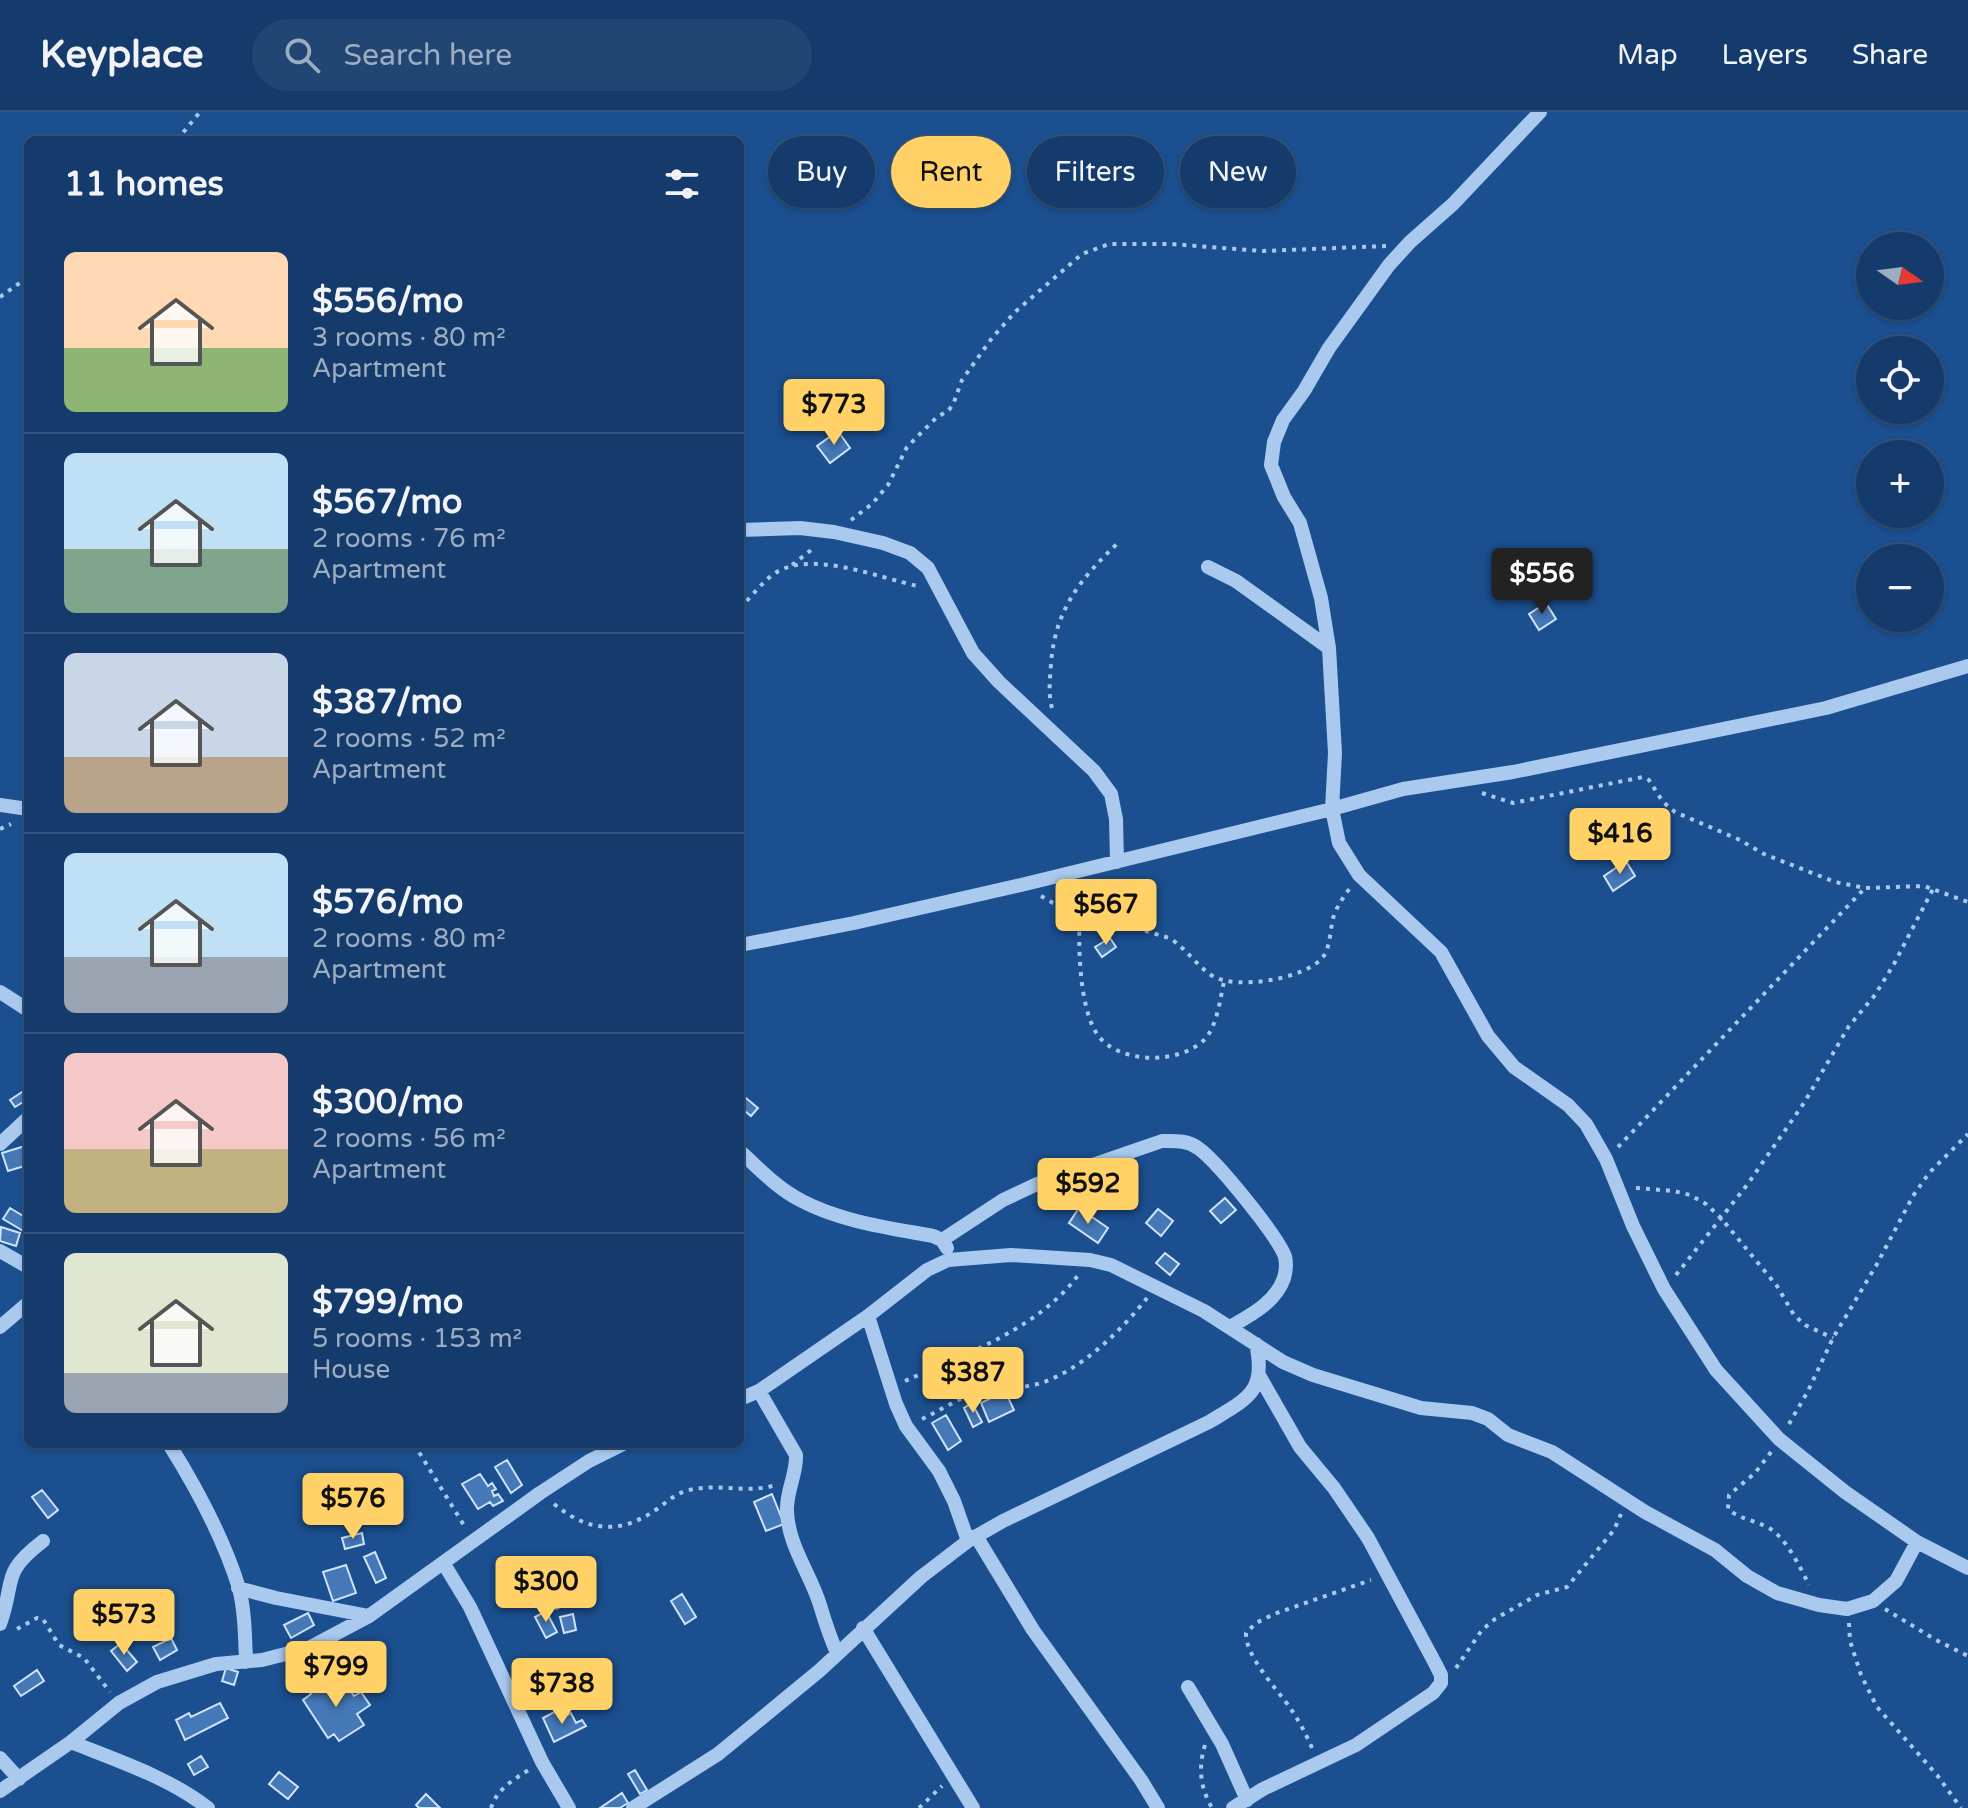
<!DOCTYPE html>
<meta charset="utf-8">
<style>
:root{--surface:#143b6b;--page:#214673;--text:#f1f3f6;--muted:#9dadc1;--line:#33557e;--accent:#ffd166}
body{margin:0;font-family:"Varela Round",sans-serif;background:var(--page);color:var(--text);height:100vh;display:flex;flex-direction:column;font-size:30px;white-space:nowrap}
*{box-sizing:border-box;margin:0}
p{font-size:26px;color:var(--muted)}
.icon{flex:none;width:44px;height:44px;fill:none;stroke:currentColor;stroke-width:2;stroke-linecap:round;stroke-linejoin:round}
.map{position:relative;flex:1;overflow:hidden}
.details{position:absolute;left:24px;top:24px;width:720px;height:1312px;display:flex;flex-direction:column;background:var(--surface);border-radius:12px;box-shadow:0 2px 6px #0004,0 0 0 2px var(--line)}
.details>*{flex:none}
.hud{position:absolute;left:768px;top:24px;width:760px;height:72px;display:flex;gap:16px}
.needle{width:52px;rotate:104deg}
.fabs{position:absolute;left:1856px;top:120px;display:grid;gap:16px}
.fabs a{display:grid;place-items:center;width:88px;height:88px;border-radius:50%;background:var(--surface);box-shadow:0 2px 6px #0004,0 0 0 2px var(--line);font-size:40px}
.price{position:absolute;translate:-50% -68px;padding:0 18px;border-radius:8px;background:var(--accent);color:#111;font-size:26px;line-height:52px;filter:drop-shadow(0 2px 4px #0008)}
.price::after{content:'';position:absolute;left:50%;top:48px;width:24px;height:18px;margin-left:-12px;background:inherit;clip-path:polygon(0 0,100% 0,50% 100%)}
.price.current{background:#222;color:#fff}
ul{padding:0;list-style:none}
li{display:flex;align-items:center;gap:24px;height:200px;padding:0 40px}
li+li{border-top:2px solid var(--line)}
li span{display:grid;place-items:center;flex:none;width:224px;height:160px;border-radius:12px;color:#555}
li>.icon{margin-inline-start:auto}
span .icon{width:96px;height:96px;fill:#fffc;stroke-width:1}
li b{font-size:34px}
h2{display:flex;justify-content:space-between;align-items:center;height:96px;padding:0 40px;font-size:34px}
.chip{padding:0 28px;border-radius:36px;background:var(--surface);box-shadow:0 2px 6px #0004,0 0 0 2px var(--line);font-size:28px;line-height:72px}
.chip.current{background:var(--accent);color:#111}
header{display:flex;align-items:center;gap:48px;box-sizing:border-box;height:112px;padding:0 40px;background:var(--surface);border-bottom:2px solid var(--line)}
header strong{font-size:38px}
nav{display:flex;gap:44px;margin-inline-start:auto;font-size:28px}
.search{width:560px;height:72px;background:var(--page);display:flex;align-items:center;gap:20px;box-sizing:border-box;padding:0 28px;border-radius:44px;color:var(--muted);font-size:30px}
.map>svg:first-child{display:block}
.building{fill:#4478b7;stroke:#cfe3fa;stroke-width:2}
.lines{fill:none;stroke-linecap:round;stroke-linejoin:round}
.path{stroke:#a9c9ee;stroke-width:4;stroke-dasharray:4 6;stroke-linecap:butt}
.minor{stroke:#a9c9ee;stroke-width:14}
</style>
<header>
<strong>Keyplace</strong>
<div class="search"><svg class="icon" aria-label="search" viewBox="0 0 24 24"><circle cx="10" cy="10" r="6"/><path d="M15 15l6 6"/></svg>Search here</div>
<nav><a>Map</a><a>Layers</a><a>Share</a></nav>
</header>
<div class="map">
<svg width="1968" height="1696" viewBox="0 0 1968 1696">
<rect width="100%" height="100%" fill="#1b4f8f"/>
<path class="building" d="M838 319 850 336 830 351 817 334Z
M1546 491 1556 507 1539 518 1529 502Z
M1626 749 1635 764 1613 779 1604 764Z
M1110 826 1116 835 1102 845 1095 835Z
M28 976V987L15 995 10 988Z
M740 981 758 996 751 1004 740 995Z
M28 1033V1053L8 1059 2 1041Z
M1105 1063 1121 1078 1114 1086 1098 1071Z
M1225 1086 1236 1098 1221 1111 1210 1099Z
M10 1096 28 1107 25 1120 3 1107Z
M1079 1096 1108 1116 1098 1131 1069 1111Z
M1158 1097 1173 1109 1161 1124 1146 1111Z
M1 1115 20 1121 16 1134 0 1129Z
M1165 1141 1179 1152 1170 1163 1156 1151Z
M1003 1248 1012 1269 1003 1273 994 1252Z
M1005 1279 1014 1298 989 1310 981 1291Z
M972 1291 982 1310 973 1315 964 1296Z
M946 1303 961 1329 948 1338 932 1311Z
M507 1348 522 1373 511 1381 495 1355Z
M480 1362 488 1374 492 1371 496 1377 492 1379 494 1384 498 1382 503 1389 493 1394 490 1390 478 1397 462 1372Z
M42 1378 58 1398 48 1406 32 1385Z
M772 1382 784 1412 766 1419 754 1390Z
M362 1421 364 1432 345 1437 342 1426Z
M375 1440 386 1466 376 1471 364 1445Z
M346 1453 356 1481 333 1489 323 1460Z
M573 1470 581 1486 556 1497 549 1481Z
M682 1482 696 1505 685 1512 671 1489Z
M546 1499 557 1520 546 1526 535 1505Z
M308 1501 314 1513 291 1526 284 1513Z
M573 1502 576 1518 564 1521 560 1505Z
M171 1526 177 1538 160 1548 153 1535Z
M121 1531 137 1550 127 1559 111 1539Z
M226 1556 238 1560 234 1573 222 1569Z
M37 1558 44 1569 21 1584 14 1574Z
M321 1569 324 1574 331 1570 334 1575 344 1569 354 1584 361 1580 370 1593 357 1602 364 1613 339 1629 334 1622 328 1626 303 1588 311 1582 308 1577Z
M220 1591 228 1606 185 1628 176 1608 189 1601 191 1605Z
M556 1599 560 1607 571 1601 576 1611 582 1608 586 1614 554 1630 543 1606Z
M201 1644 208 1655 194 1663 188 1652Z
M635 1658 647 1678 640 1682 628 1662Z
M279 1660 298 1675 288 1687 269 1672Z
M622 1681 628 1691 620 1696H600Z
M426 1682 440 1696H419L416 1693Z"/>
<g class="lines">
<path class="path" d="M177 28 200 0
M0 185 28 165
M851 408 872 392 888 373 907 335 936 306 949 298 954 290 962 268 992 226 1015 200 1082 142 1109 132H1171L1263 139 1386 134
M792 453 815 435
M740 496C750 486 760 473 771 464 807 435 878 466 918 474
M1052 596C1048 581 1050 567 1051 552 1055 497 1081 466 1120 429
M1482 681 1513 691 1643 665 1649 668 1663 690 1675 700 1740 728 1764 742 1835 770 1865 776 1924 774 1968 790
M0 717 11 712
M1041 784 1053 791 1169 826C1186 836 1195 852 1211 863 1234 879 1306 867 1323 845 1331 834 1330 815 1334 803 1338 793 1344 784 1350 776
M1080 800C1078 832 1079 895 1097 922 1117 952 1179 953 1204 928 1217 915 1220 887 1224 870
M1618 1035 1865 776
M1636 1076 1674 1079 1690 1083 1706 1092 1721 1106 1777 1174 1794 1203 1805 1213 1833 1226
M1676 1163 1747 1073 1804 991 1849 914 1875 883 1894 852 1933 777
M905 1269C965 1242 1039 1217 1079 1162
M922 1307C941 1298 959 1286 979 1279 998 1273 1021 1278 1041 1271 1081 1258 1121 1219 1147 1186
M1789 1312 1808 1279 1833 1226 1877 1152 1913 1084 1929 1061 1968 1022
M414 1332 465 1415
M1771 1340 1755 1361 1729 1383 1728 1397C1741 1408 1755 1408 1769 1416 1787 1427 1800 1455 1809 1473
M554 1392C588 1420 620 1423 657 1397 667 1390 676 1381 689 1378 718 1371 747 1382 776 1373
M1885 1497 1936 1528 1968 1544
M1849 1511 1850 1529 1861 1563 1877 1595 1937 1663 1961 1696
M17 1517 37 1506 43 1507 59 1533 84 1546 110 1580
M1456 1556 1482 1518 1495 1507 1537 1483 1567 1475 1614 1418 1621 1402
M1205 1633C1198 1656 1200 1675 1212 1696
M1312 1636C1306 1622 1299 1609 1291 1597 1277 1577 1245 1544 1246 1521L1256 1511 1274 1502 1371 1468
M491 1696C497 1677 513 1668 530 1657
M919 1696 942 1674"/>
<path class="minor" d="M1540 0 1453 92 1410 130 1389 153 1329 236 1304 279 1283 308 1274 330 1271 353 1284 385 1300 411 1321 486 1329 536 1335 641 1332 697 1339 731 1359 763 1441 840 1488 924 1514 955 1568 993 1586 1012 1606 1047 1633 1114 1664 1177 1716 1258 1779 1327 1845 1380 1917 1430 1968 1456
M740 418 800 416 834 420 883 431 910 441 928 456 973 541 999 570 1094 659 1111 682 1116 707 1117 750
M1208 455 1236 469 1329 536
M0 693 28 697
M740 833 854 811 1021 773 1332 697 1403 677 1513 660 1826 596 1968 554
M0 880 28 898
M0 1032 28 1006
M740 1039C759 1057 778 1077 802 1089 842 1110 890 1116 933 1124L942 1128 947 1136
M942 1128 1003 1088 1037 1072 1162 1029C1175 1029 1187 1028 1198 1036 1217 1049 1274 1120 1284 1142 1287 1148 1286 1159 1284 1166 1276 1190 1251 1203 1230 1215
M0 1139 28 1155
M868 1204 896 1292 906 1314 939 1359 954 1389 968 1429
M0 1215 28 1191
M759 1279 796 1343C797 1362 786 1379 787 1399 788 1433 810 1461 820 1493 825 1510 830 1525 837 1541
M740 1287 759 1279 868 1204 927 1158 948 1148 1011 1143 1090 1148 1111 1153 1204 1199 1283 1250 1313 1263 1421 1296 1472 1301 1488 1307 1508 1323 1552 1340 1645 1400 1715 1438 1747 1464 1777 1481 1819 1493 1847 1497 1873 1489 1896 1469 1917 1430
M169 1332C196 1375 224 1428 239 1476 245 1500 245 1525 246 1550
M976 1424 1033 1518 1141 1668 1158 1696
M444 1452 470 1495 542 1650 569 1696
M238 1476 276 1486 369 1504
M0 1512C16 1468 0 1462 43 1429
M863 1516 973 1696
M1188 1575 1222 1632 1247 1688
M71 1630C118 1649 168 1665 208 1696
M0 1646 19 1667
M0 1679 71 1630 119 1591 157 1570 216 1552 262 1548 309 1536 369 1504 540 1381 589 1349 623 1332
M633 1696 718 1642 819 1559 921 1465 968 1429 1003 1409 1209 1310C1247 1287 1267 1280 1256 1232
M1233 1696 1263 1677 1356 1633 1433 1581 1441 1571V1563L1436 1553 1368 1426 1334 1376 1300 1335 1260 1265"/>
</g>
</svg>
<div class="fabs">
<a><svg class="needle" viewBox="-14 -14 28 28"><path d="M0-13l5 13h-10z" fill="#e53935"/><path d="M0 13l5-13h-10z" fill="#9dadc1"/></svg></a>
<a><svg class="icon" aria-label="locate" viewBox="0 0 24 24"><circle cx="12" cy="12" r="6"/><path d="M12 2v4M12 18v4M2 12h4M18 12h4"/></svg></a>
<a>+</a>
<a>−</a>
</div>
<b class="price" style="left:834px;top:335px">$773</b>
<b class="price current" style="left:1542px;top:504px">$556</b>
<b class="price" style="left:1620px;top:764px">$416</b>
<b class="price" style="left:1106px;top:835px">$567</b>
<b class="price" style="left:1088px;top:1114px">$592</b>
<b class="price" style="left:973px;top:1303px">$387</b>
<b class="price" style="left:353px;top:1429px">$576</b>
<b class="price" style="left:546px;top:1512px">$300</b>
<b class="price" style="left:124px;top:1545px">$573</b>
<b class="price" style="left:336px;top:1597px">$799</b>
<b class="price" style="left:562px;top:1614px">$738</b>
<div class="hud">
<a class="chip">Buy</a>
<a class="chip current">Rent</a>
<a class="chip">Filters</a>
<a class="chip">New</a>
</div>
<section class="details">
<h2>11 homes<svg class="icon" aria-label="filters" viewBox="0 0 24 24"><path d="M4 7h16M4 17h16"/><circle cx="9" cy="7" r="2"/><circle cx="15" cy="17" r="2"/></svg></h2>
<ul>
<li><span style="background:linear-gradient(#ffd9b3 60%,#8fb573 0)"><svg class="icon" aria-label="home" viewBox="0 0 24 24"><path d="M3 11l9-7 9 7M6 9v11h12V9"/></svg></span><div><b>$556/mo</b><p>3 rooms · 80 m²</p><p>Apartment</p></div></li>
<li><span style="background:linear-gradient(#bfe0f5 60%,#7fa58c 0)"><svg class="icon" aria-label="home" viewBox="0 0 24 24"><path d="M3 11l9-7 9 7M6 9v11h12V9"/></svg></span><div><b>$567/mo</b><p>2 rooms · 76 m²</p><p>Apartment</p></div></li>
<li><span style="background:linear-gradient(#c9d6e8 65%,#b9a48a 0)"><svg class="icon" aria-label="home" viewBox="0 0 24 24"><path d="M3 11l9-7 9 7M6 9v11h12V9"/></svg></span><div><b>$387/mo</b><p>2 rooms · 52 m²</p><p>Apartment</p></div></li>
<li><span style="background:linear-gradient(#bfe0f5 65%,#9aa5b1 0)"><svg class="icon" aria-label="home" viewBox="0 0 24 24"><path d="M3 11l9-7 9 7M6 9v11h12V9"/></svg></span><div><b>$576/mo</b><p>2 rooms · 80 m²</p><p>Apartment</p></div></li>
<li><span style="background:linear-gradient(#f6c9c9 60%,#c2b280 0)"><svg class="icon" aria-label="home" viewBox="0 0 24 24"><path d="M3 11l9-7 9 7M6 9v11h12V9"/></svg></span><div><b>$300/mo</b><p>2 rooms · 56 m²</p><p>Apartment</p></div></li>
<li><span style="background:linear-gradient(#dfe7d0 75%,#9aa5b1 0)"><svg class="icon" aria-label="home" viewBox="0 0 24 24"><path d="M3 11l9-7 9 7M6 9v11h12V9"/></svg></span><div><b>$799/mo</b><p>5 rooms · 153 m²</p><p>House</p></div></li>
</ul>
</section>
</div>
